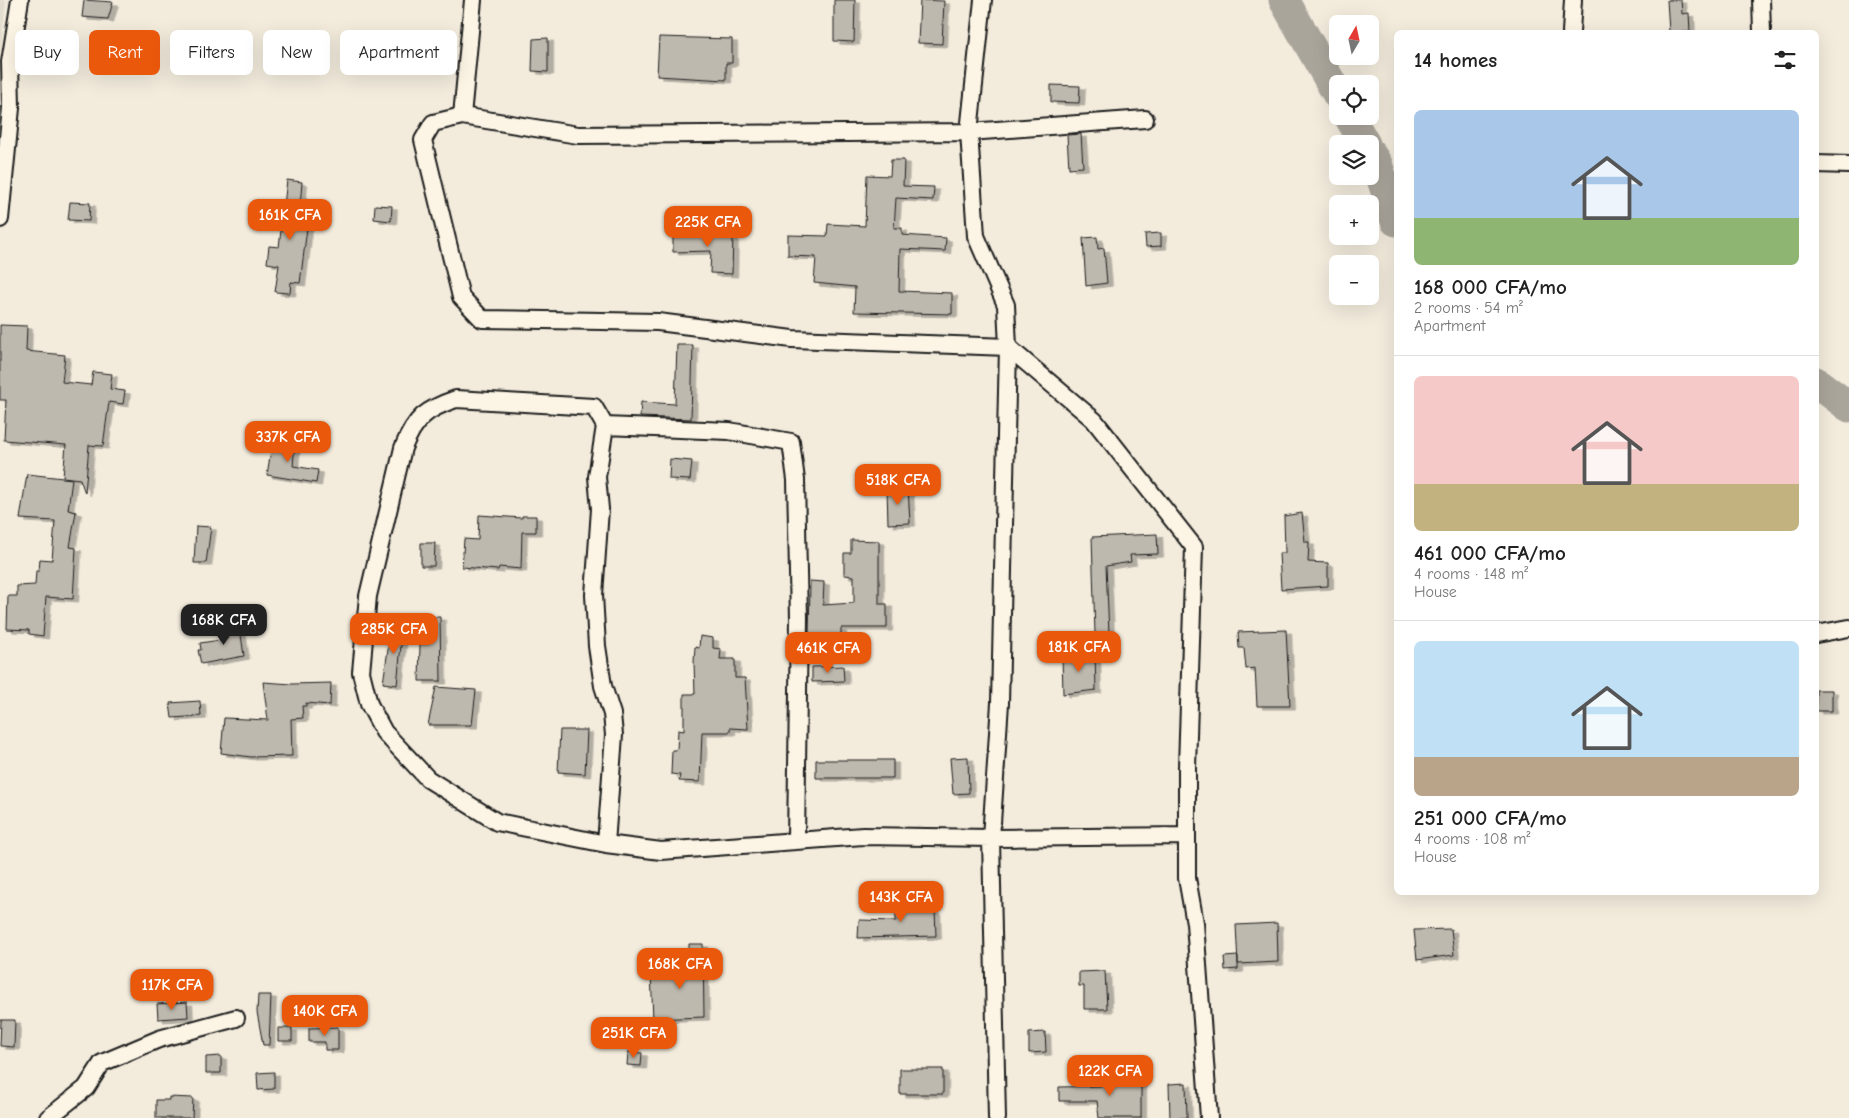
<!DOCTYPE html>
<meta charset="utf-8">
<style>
:root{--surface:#fff;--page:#f6f6f6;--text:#222;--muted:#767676;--line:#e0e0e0;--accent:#ea580c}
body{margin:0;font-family:"Comic Neue",sans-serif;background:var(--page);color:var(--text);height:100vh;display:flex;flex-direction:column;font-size:19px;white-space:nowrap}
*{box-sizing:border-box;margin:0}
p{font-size:16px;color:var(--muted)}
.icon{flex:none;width:28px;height:28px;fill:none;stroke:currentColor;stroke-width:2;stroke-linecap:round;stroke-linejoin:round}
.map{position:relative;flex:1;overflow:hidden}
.panel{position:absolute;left:1394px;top:30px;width:425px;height:865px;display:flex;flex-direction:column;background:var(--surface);border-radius:8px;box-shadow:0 5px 20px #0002}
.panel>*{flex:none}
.banner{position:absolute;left:15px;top:30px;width:475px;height:45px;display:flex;gap:10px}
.needle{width:32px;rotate:9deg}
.controls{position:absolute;left:1329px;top:15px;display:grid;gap:10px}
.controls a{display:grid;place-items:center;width:50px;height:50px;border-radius:8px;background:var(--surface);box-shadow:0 5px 20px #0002;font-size:25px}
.price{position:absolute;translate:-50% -42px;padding:0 11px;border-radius:10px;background:var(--accent);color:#fff;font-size:16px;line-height:32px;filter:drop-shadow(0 1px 2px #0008)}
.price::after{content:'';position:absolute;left:50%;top:30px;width:15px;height:11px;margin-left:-8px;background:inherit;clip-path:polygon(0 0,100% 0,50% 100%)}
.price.active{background:#222;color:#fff}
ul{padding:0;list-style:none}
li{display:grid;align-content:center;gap:10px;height:265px;padding:0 20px}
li+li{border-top:1px solid var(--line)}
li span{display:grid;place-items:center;height:155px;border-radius:8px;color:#555}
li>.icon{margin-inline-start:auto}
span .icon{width:90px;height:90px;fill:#fffc;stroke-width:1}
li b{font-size:21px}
h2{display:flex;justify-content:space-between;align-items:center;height:60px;padding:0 20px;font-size:21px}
.tag{padding:0 18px;border-radius:8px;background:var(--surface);box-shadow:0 5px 20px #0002;font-size:18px;line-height:45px}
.tag.active{background:var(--accent);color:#fff}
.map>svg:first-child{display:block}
.built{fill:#e3ddcf}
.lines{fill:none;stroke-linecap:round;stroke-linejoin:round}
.river{stroke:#aaa59b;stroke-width:31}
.building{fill:#beb9ae;stroke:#1c1c1c;filter:url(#shadow)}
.street-casing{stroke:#1c1c1c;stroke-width:20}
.street{stroke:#fcf5e5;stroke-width:16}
</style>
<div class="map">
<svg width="1849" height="1118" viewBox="0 0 1849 1118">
<defs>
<filter id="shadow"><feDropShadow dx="5.5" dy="3" stdDeviation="0" flood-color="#0004"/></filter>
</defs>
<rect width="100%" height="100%" fill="#f3ecdd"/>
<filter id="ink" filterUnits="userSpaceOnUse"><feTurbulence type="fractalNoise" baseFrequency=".02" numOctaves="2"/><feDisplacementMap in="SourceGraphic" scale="10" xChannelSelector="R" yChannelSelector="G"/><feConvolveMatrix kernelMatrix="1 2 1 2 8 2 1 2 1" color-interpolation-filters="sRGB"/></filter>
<g filter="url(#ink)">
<path class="built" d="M0 0H6L1 50H0Z"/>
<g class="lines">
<path class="river" d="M1284 0 1338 95
M1349 116 1365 144
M1370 153 1377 164 1396 221
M1816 382 1849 407"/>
</g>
<path class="building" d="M84 0 113 2 108 19 82 17Z
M834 0H855L854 42 834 41Z
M920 0 944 1 942 44 918 43Z
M1667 0H1681L1682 14 1689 13 1690 32H1669Z
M659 37 732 39V63H726V80L657 76Z
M548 38V72L532 71 533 39Z
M1051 85 1080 86 1079 103 1051 102Z
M1081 134 1083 167 1069 168 1067 135Z
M891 160H904L903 186 934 187 933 200 896 198 894 228H902V235L946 238 945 251 900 249 899 291 952 293V314L854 312 855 287 814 283 816 257 788 256V235L827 236 828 224 865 226 867 175 890 176Z
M287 180 302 182 299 219 308 220 300 283 291 282 290 293 275 292 279 265 267 263 269 246 279 247Z
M70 202 90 203 89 221 68 220Z
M375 205 392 206 391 221 374 219Z
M673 231 733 235 732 274 710 273 711 251 673 252Z
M1161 233V246L1146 247 1145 234Z
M1097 237 1098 249 1104 248 1107 283 1086 286 1083 238Z
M0 325 27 326 26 351 65 355 62 382 91 385 93 372 112 374 110 389 125 391 123 404 109 402 103 446 89 445 85 493 80 479 63 477 66 445 4 440 6 400H0Z
M677 345H693L691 419 640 417 641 402 675 404Z
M273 438 295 443 293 466 318 470 316 483 267 475Z
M670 459 692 461 690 480 669 479Z
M27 474 72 479 68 510 76 512 70 547 76 548 73 599 46 597 43 636 29 634V630L7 629 8 596H17V586L35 585 36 571H39L40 559 52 560 55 521 20 519Z
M908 487 910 523 888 524 887 488Z
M1302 513 1305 542H1309L1308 562 1328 563V586L1281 589 1279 553H1285L1284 516Z
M479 515 522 518V516H536V532H522L521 569 499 567 498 570 462 567 464 539 478 540Z
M196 526 211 527 206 563H194Z
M1157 534 1158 554 1130 555 1131 562 1106 566 1109 633 1095 634 1092 537Z
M851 540 879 541V604H887V628H841V638H809L810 581 824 582 823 605 854 603V576L844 575V553H851Z
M421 543H435L434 566H421Z
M430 617H440L441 681H419L420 644H428Z
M239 621 244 656 201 664 198 650H201L200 643 227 639 225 622Z
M392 623 403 625 397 685 383 683Z
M1286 630 1290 706H1257L1255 668 1246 669 1244 648H1239L1238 632Z
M700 636 713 638V648L721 649 720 659H735V678H745L748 729 730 728V732H702L700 782 679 781 680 775 671 774 672 750H677L678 730 684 731V694H695L694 662 695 647 699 648Z
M1095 654 1096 690 1063 694 1062 655Z
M843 666 844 681 812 682V667Z
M263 682 292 684 331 683 330 705 306 703V706H302L303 718 291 719 292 756 251 757 221 753 224 718 268 720Z
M436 687 476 690 472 725H428Z
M1816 690H1832V711H1816Z
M200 701 201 716 172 718 170 703Z
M560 730H587L585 774 558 772Z
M968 757 969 793 953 794 950 758Z
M816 760H893V778H816Z
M896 898H915L916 911 935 910 936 936 858 938 859 920 896 921Z
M1277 923 1278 962 1238 964 1236 925Z
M1451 929 1454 955 1417 960 1414 930Z
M689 944H703L704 1017 653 1019 651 973H689Z
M1238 956V969L1225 970 1224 957Z
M1105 971 1107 1009H1084V986H1079V972Z
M258 995H271L269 1045H263L257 1012Z
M187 1002 188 1017 158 1019 157 1004Z
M1 1020H15L14 1047 0 1046Z
M338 1027V1050H325V1042H309V1028Z
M278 1028H292V1041H278Z
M1045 1032 1046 1052 1029 1053V1033Z
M628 1052 642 1053 641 1066 627 1065Z
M221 1056V1073H206V1057Z
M900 1069H943V1094H900Z
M274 1072V1089L258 1090 257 1073Z
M1110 1075 1141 1076V1118H1099L1097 1101H1059V1087L1110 1086Z
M1186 1083 1187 1118H1170L1169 1084Z
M169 1097 193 1098 192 1118H156V1100H169Z"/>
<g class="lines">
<g class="street-casing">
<path id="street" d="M473 0 462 116 578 135 969 132 1145 119
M983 0 969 132 976 236 1006 305 1008 347 1094 420 1194 547 1187 767V878L1195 923 1209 1118
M1761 0 1762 32
M1571 32 1573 0
M462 116 433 123 423 140 461 297 482 319 658 322 792 339 1008 347 1000 703 991 838 997 1118
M1816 164 1849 165
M0 219 11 108 10 62 20 0
M605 426 729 431 791 442 796 480 799 618 796 841
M1816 634 1849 628
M606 844 614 735 612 714 603 686 597 646 594 595 600 509 597 477 605 426 594 407 456 399C426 409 415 418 403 448L368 596 361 672 369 704 384 732 428 779 497 822 606 844 661 851 863 836 991 838 1187 836
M48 1118 86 1088 102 1063 159 1039 236 1018"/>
</g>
<use href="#street" class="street"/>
</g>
</g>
</svg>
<div class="controls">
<a><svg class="needle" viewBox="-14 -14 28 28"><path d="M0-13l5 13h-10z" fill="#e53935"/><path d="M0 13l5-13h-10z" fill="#767676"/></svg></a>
<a><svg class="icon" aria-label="locate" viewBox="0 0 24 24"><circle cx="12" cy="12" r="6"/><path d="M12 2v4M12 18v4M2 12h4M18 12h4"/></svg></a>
<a><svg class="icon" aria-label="layers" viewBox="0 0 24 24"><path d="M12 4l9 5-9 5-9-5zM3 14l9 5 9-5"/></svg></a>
<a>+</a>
<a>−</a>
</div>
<b class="price" style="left:290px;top:241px">161K CFA</b>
<b class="price" style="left:708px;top:248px">225K CFA</b>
<b class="price" style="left:288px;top:463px">337K CFA</b>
<b class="price" style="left:898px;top:506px">518K CFA</b>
<b class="price active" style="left:224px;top:646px">168K CFA</b>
<b class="price" style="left:394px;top:655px">285K CFA</b>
<b class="price" style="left:1079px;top:673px">181K CFA</b>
<b class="price" style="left:828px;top:674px">461K CFA</b>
<b class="price" style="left:901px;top:923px">143K CFA</b>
<b class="price" style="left:680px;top:990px">168K CFA</b>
<b class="price" style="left:172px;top:1011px">117K CFA</b>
<b class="price" style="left:325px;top:1037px">140K CFA</b>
<b class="price" style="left:634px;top:1059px">251K CFA</b>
<b class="price" style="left:1110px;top:1097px">122K CFA</b>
<div class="banner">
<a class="tag">Buy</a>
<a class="tag active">Rent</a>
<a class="tag">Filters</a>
<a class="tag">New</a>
<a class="tag">Apartment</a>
</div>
<section class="panel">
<h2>14 homes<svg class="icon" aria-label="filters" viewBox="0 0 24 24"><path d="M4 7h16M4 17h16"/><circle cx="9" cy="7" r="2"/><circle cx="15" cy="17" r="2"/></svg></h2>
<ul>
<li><span style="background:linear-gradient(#a9c7e8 70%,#8fb573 0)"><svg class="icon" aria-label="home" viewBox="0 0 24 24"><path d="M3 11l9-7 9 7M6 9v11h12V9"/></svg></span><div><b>168 000 CFA/mo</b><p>2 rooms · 54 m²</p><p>Apartment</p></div></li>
<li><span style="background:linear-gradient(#f6c9c9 70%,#c2b280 0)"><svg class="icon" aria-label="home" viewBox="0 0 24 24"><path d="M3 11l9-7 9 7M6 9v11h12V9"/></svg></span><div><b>461 000 CFA/mo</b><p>4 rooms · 148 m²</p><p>House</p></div></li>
<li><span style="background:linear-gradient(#bfe0f5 75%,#b9a48a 0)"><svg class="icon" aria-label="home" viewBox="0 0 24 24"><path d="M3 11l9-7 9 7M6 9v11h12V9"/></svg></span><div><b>251 000 CFA/mo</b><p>4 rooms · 108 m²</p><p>House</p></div></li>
</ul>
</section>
</div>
